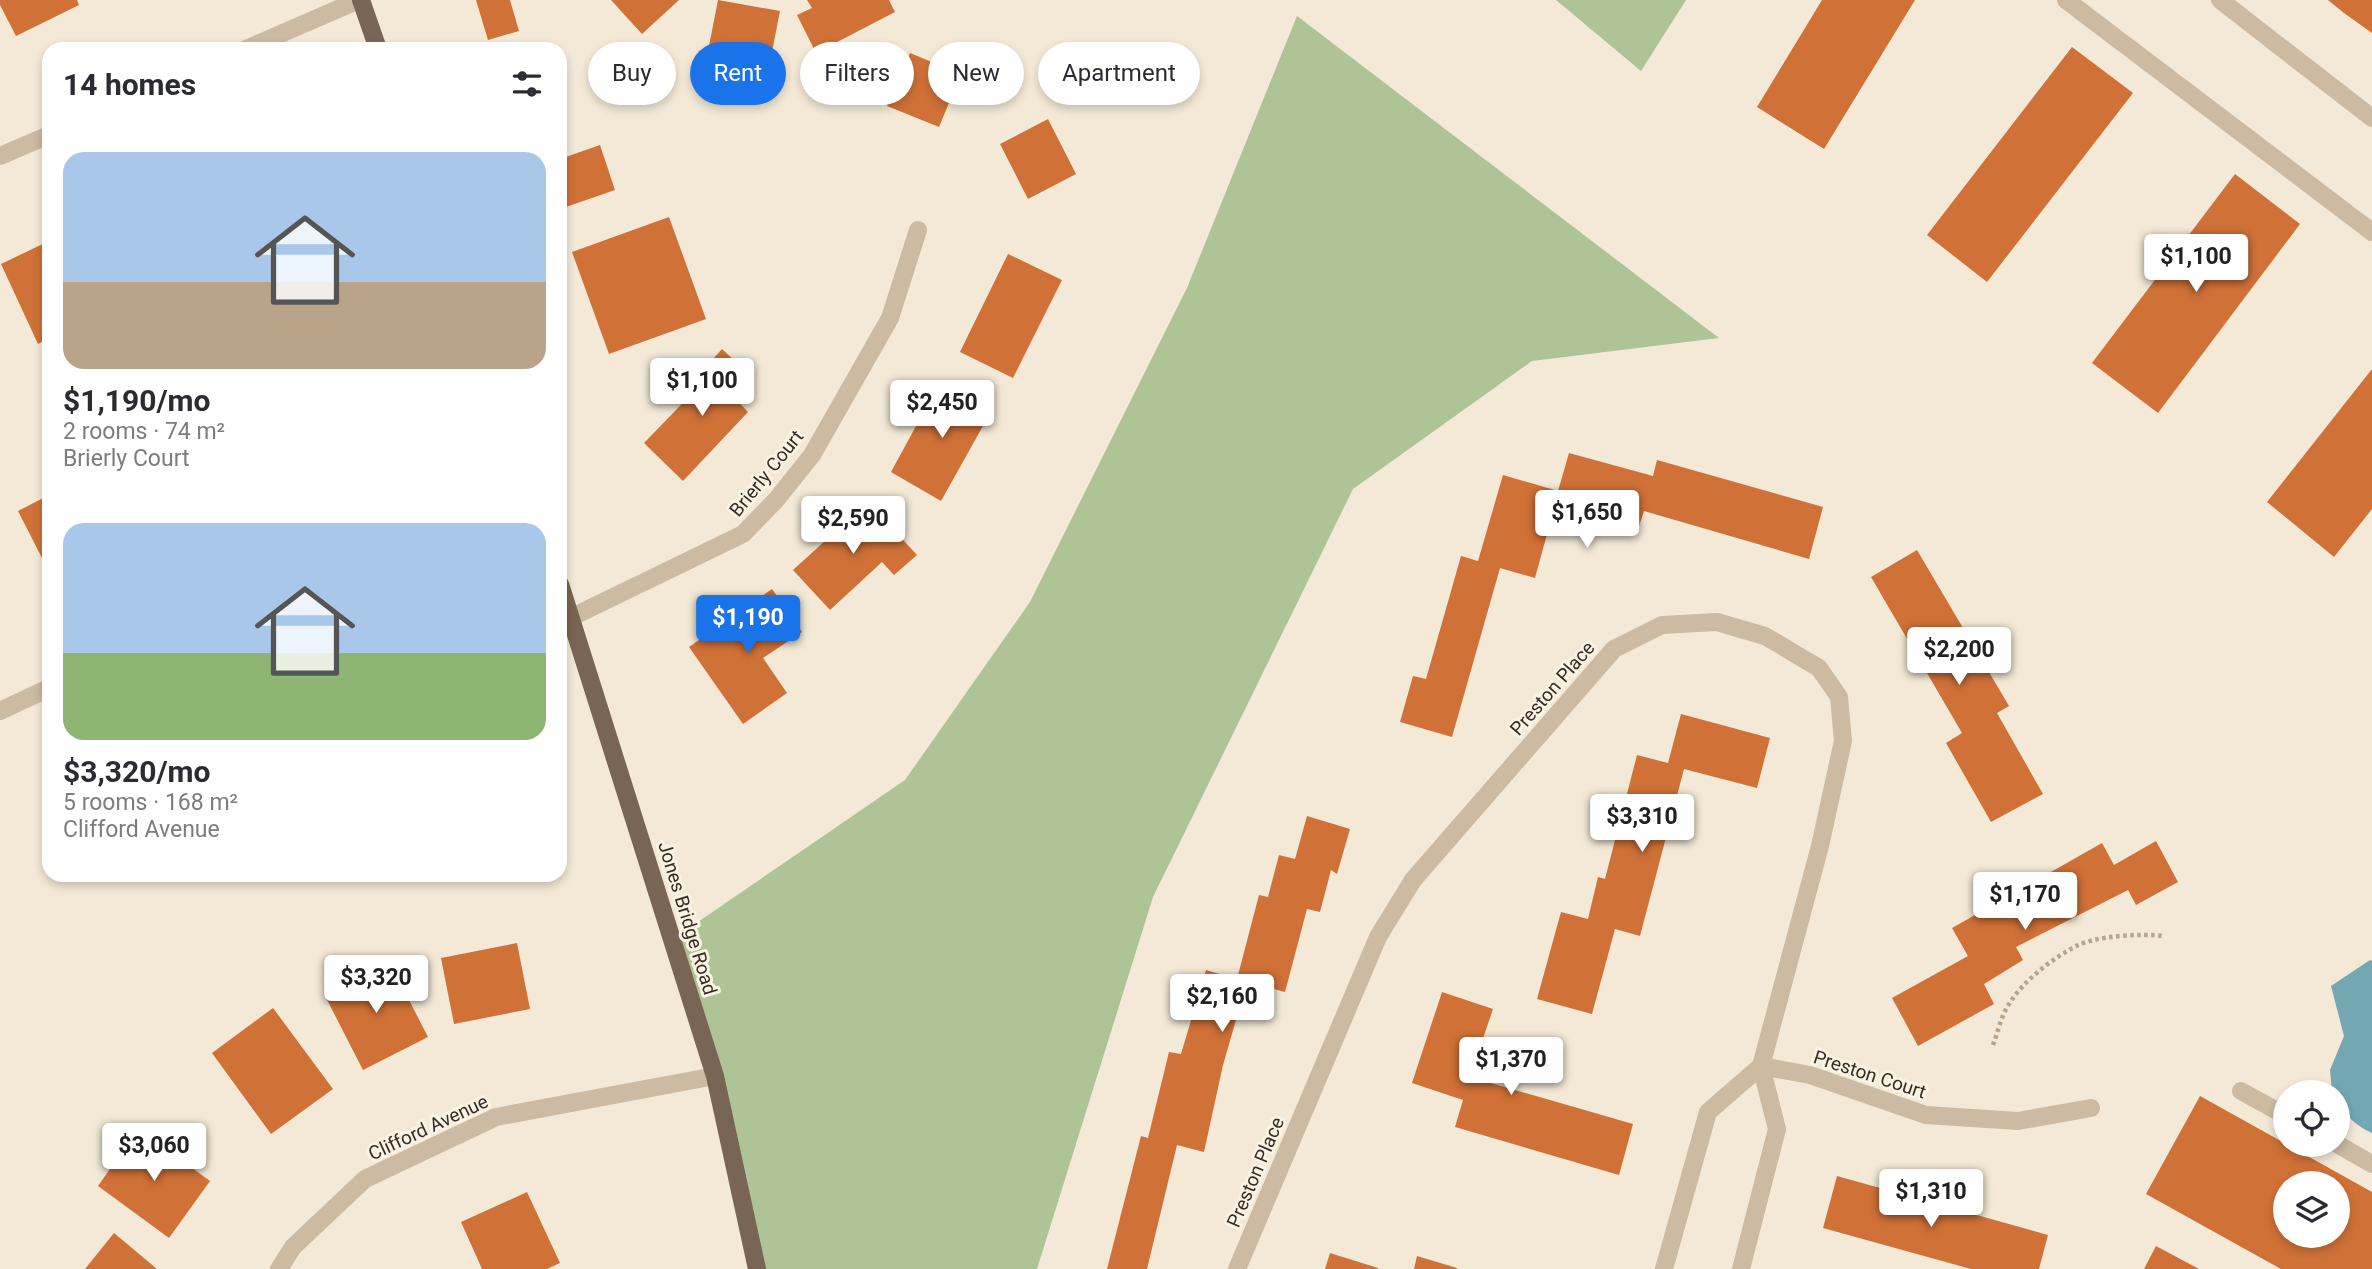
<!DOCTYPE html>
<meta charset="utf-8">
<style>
:root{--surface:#fff;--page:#f7f7f7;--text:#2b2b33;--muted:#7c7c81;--accent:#1a73e8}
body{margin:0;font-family:Roboto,sans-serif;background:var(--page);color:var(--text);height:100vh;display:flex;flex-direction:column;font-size:26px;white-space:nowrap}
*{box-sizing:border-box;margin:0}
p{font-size:23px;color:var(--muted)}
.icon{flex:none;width:38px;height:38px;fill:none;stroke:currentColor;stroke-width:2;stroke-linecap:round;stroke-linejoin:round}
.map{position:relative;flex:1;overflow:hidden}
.panel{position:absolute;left:42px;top:42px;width:525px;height:840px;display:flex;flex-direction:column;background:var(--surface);border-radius:21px;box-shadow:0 4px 10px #0003}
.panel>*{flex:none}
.guide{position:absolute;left:588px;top:42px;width:665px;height:63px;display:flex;gap:14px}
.fabs{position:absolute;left:2273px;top:1080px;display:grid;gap:14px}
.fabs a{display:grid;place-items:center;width:77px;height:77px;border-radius:50%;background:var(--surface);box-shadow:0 4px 10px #0003;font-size:35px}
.price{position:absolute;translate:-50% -60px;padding:0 16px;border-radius:7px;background:#fff;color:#222;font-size:23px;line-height:46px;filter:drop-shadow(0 2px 4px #0008)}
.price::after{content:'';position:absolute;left:50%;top:42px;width:21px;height:16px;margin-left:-10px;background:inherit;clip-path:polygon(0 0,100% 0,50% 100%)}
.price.selected{background:var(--accent);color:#fff}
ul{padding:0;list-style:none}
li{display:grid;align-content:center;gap:14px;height:371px;padding:0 21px}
li span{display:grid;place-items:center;height:217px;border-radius:21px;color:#555}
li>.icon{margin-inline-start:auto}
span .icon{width:126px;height:126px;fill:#fffc;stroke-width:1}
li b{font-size:30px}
h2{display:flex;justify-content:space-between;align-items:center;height:84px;padding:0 21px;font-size:30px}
.tag{padding:0 24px;border-radius:32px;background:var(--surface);box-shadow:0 4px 10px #0003;font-size:24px;line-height:63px}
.tag.selected{background:var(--accent);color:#fff}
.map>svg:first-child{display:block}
.green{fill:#aec396}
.water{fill:#73a7b2}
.building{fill:#d07137;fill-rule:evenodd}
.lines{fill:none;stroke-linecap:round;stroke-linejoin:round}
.path{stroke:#b7a48c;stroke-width:4.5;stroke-dasharray:3.5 3.5;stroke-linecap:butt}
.minor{stroke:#ccbaa2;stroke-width:18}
.major{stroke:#796554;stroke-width:18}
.labels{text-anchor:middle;stroke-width:6;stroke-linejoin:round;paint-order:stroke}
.street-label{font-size:19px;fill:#352c25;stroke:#faf3e3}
</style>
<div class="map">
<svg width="2372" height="1269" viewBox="0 0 2372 1269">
<rect width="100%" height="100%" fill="#f3e9d6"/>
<path class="green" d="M1556 0H1686L1641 71Z
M1297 16 1719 338 1532 361 1353 489 1153 897 1037 1269H757L673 939 905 780 1030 602 1187 288Z"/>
<path class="water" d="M2370 960 2372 961V1133C2356 1126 2338 1111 2338 1092H2332L2330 1070 2344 1036 2331 986Z"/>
<path class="building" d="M0 0H77L79 5 16 36 0 5Z
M476 0H510L519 31 488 40Z
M611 0H679L642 34Z
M718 0 780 11 771 57 709 46Z
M807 0H889L895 12 816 53 797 15 812 8Z
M1822 0H1915L1824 149 1757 107Z
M2328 0H2372V33L2344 13Z
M2072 47 2133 93 1987 282 1927 235Z
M647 52 656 59 645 72 637 66Z
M910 53 961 74 939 127 887 106Z
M1048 119 1076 174 1028 199 1000 144Z
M600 145 615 190 560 209V159Z
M2235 174 2300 224 2158 413 2092 363Z
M669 217 706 319 609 354 572 252Z
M49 241V338L38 344 1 264Z
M1008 254 1062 280 1013 378 960 352Z
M722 349 753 378 734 397 748 412 683 481 644 443 707 378 701 372Z
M2372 369V509L2334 557 2267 502Z
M941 380 993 408 941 501 891 472Z
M1569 453 1653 476 1657 460 1823 507 1809 559 1644 511 1638 529 1555 505 1535 578 1500 568 1452 737 1400 722 1413 676 1426 679 1461 556 1478 561 1503 475 1558 491Z
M49 495V559L44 562 18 511Z
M868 502 917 555 894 575 882 562 830 610 793 570Z
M1917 550 2009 706 1997 713 2043 794 1991 822 1946 743 1962 733 1871 577Z
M772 589 802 632 763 658 787 693 743 724 689 647Z
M1681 714 1770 738 1757 788 1684 769 1640 936 1615 929 1592 1014 1537 999 1561 912 1588 919 1598 877 1605 879 1637 755 1668 763Z
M1307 816 1350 829 1337 874 1331 870 1320 912 1307 909 1285 992 1247 982 1223 1065 1204 1152 1177 1145 1147 1269H1107L1141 1136 1148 1138 1169 1052 1181 1054 1206 970 1237 979 1259 895 1268 897 1279 855 1295 859Z
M2156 841 2178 882 2136 905 2128 890 2016 947 2023 960 1984 984 1994 1004 1918 1046 1892 998 1968 956 1952 928 2102 843 2114 865Z
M517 943 530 1009 454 1024 441 958Z
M389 961 428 1037 363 1070 324 994Z
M1442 992 1493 1009 1470 1077 1633 1124 1619 1175 1455 1127 1463 1100 1412 1083Z
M273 1008 333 1089 271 1134 212 1053Z
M2200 1096 2372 1192V1269H2281L2146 1194ZM2286 1183H2338V1236H2286Z
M138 1129 210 1181 169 1238 98 1186Z
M1837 1176 2048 1235 2039 1269H1971L1823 1228Z
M527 1192 560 1263 547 1269H482L461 1222Z
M114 1233 157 1269H85Z
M2156 1246 2199 1269H2144Z
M1330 1253 1378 1268V1269H1325Z
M1417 1256 1457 1268V1269H1414Z"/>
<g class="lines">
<path class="path" d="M1993 1045C1998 1032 2001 1016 2009 1004 2024 980 2053 958 2078 945 2098 936 2142 933 2163 936"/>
<path class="minor" d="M2066 0 2372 232
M2220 0 2372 118
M246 49 359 0
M0 156 49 135
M572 617 743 534 776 500 812 455 890 318 918 230
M0 711 49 688
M1761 1066 1810 1075 1926 1115 2018 1121 2091 1108
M2241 1091 2286 1116
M2337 1144 2372 1164
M279 1269 293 1247 365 1179 496 1117 715 1076
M1237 1269 1378 937 1413 880 1614 649 1662 625 1717 622 1765 636 1819 668 1839 697 1843 741 1820 846 1761 1066 1777 1129 1741 1269
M1664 1269 1708 1112 1761 1066"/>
<path class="major" d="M361 0 378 49
M560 584 715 1076 757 1269"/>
</g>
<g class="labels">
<g class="street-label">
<text transform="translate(766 473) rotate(-51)" y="7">Brierly Court</text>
<text transform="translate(1552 688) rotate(-49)" y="7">Preston Place</text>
<text transform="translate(688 918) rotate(73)" y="7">Jones Bridge Road</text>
<text transform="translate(1870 1074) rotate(18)" y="7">Preston Court</text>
<text transform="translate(428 1127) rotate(-25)" y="7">Clifford Avenue</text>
<text transform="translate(1255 1172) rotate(-67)" y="7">Preston Place</text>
</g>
</g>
</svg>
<div class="fabs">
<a><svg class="icon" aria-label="locate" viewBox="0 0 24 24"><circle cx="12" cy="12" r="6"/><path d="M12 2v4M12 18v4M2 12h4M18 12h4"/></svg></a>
<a><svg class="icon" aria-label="layers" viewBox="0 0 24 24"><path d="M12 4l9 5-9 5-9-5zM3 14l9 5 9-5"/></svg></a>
</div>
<b class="price" style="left:2196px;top:294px">$1,100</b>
<b class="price" style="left:702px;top:418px">$1,100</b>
<b class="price" style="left:942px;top:440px">$2,450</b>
<b class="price" style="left:1587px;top:550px">$1,650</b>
<b class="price" style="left:853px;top:556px">$2,590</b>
<b class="price selected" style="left:748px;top:655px">$1,190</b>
<b class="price" style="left:1959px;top:687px">$2,200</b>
<b class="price" style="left:1642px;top:854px">$3,310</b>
<b class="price" style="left:2025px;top:932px">$1,170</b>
<b class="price" style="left:376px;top:1015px">$3,320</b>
<b class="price" style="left:1222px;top:1034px">$2,160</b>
<b class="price" style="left:1511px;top:1097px">$1,370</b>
<b class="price" style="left:154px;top:1183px">$3,060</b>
<b class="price" style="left:1931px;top:1229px">$1,310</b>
<div class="guide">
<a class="tag">Buy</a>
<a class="tag selected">Rent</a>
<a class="tag">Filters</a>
<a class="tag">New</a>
<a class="tag">Apartment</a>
</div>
<section class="panel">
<h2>14 homes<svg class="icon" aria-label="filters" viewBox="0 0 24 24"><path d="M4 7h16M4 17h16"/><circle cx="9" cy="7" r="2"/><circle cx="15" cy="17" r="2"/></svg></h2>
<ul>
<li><span style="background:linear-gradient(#a9c7e8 60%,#b9a48a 0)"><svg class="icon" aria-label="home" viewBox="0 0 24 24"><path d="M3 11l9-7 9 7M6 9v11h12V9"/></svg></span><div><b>$1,190/mo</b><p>2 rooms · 74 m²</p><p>Brierly Court</p></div></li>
<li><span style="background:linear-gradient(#a9c7e8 60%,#8fb573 0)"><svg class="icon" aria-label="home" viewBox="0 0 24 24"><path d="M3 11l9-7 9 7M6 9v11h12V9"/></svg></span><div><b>$3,320/mo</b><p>5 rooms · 168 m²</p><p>Clifford Avenue</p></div></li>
</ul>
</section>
</div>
